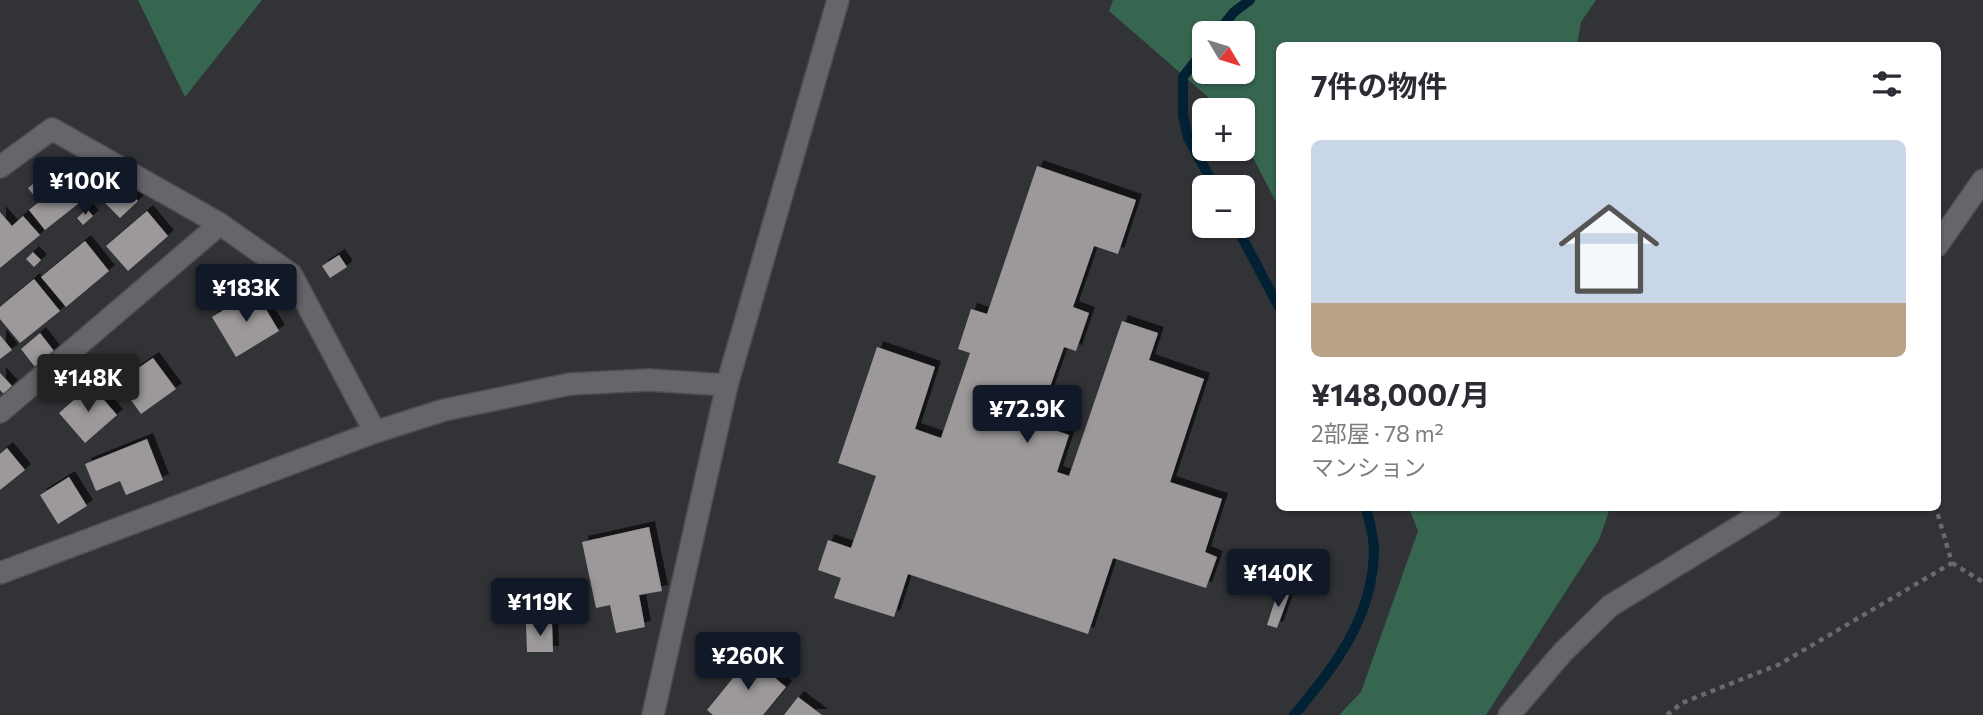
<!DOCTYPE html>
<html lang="ja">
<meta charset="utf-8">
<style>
:root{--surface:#fff;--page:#f2f2f3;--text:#2b2b33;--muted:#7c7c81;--accent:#111827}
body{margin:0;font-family:Commissioner,"Noto Sans JP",sans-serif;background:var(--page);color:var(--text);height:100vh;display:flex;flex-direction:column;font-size:26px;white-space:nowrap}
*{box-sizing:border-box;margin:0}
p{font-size:23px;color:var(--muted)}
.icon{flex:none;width:38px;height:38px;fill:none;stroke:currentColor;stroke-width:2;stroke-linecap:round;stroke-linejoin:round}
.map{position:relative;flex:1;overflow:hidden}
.drawer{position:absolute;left:1276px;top:42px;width:665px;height:469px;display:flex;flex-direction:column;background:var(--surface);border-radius:10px;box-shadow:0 2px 5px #0004}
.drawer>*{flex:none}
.needle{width:46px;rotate:128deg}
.buttons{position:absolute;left:1192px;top:21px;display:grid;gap:14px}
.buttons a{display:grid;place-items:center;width:63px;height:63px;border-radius:10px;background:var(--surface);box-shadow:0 2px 5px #0004;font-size:35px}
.price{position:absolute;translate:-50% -60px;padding:0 16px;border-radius:7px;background:var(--accent);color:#fff;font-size:23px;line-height:46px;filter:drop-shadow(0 2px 4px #0008)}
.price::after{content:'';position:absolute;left:50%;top:42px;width:21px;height:16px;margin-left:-10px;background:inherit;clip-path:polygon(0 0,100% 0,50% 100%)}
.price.active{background:#222;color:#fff}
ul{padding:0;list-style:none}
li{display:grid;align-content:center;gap:14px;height:371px;padding:0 35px}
li span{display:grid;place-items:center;height:217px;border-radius:10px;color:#555}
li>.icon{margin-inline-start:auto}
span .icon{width:126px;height:126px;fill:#fffc;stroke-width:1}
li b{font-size:30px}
h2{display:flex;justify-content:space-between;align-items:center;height:84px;padding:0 35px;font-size:30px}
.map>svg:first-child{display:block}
.green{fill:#366550;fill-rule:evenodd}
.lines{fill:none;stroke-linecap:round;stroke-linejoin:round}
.stream{stroke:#022135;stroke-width:10}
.building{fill:#9d999b;filter:url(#shadow)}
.street-casing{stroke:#4e4f52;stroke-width:24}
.secondary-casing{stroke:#4e4f52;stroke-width:24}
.path{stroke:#686a6c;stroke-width:4.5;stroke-dasharray:5 5;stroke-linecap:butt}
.street{stroke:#646669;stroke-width:21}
.secondary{stroke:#646669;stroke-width:21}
</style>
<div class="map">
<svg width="1983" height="715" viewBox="0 0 1983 715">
<defs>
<filter id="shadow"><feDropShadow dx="6" dy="-6" stdDeviation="0" flood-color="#0009"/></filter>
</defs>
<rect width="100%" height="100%" fill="#313336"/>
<path class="green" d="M138 0H262L185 97Z
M1113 0H1596L1581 22 1577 45 1279 46V208L1243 138 1242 110H1223L1109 11ZM1242 33V72H1204V33Z
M1409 508H1610L1599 540 1486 715H1339L1361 692 1418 531Z"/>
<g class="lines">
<path class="stream" d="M1217 33 1234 12 1250 0
M1204 50 1183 77V115L1188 138 1215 187
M1236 226 1279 307
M1294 715C1335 666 1373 618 1374 550 1374 536 1369 521 1366 508"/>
</g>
<path class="building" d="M61 162 88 196 45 230 29 210 39 202 28 188Z
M1037 166 1136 200 1118 254 1094 246 1073 307 1089 313 1076 351 1064 347 1037 424 1069 435 1057 472 1069 476 1122 321 1158 333 1149 360 1204 379 1170 482 1222 499 1205 552 1217 557 1206 588 1113 558 1088 634 908 574 894 617 834 598 841 578 818 570 828 540 851 548 876 476 838 463 877 347 935 367 915 429 941 438 970 353 958 349 971 309 987 314Z
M121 184 138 201 120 218 103 201Z
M87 209 93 216 83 225 77 218Z
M147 211 168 236 128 271 106 246Z
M0 212 12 226 23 216 40 235 0 268Z
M85 241 109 271 66 307 41 277Z
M33 252 41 260 34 267 26 259Z
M339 255 347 267 330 278 322 266Z
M34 279 60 311 20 343 0 319V307Z
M255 291 279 331 236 357 212 317Z
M40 333 54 351 35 367 21 349Z
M0 335 12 350 0 359Z
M153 358 176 389 141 414 118 382Z
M0 373 12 386 4 394 0 390Z
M91 385 117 415 85 443 59 413Z
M147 439 163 480 126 495 120 481 96 491 85 464Z
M7 448 25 470 0 490V454Z
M69 477 87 506 58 524 40 495Z
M649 527 662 591 639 595 645 627 616 633 610 605 596 608 582 542Z
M1277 571 1297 577 1294 586 1275 581Z
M1278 591 1289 595 1277 628 1267 625Z
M526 624H552L553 652H527Z
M750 657 786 687 763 715H713L707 710Z
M798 697 822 715H784Z"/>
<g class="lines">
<g class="street-casing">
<path id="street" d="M0 167 52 129 220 224 291 274 375 432
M1937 246 1983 180
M0 412 220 224
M1509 715 1563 652 1610 606 1770 508"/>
</g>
<g class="secondary-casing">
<path id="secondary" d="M0 573 375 432 444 410 570 384 649 380 727 385
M653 715 727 385 838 0"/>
</g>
<path class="path" d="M1952 563 1983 582
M1667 715 1682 703 1780 664 1952 563 1936 508"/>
<use href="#street" class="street"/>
<use href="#secondary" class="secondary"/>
</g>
</svg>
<div class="buttons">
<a><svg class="needle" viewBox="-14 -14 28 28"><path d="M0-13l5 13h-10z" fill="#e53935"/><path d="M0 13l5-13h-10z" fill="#7c7c81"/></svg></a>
<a>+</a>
<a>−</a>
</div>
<b class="price" style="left:85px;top:217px">¥100K</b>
<b class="price" style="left:246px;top:324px">¥183K</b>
<b class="price active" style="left:88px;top:414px">¥148K</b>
<b class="price" style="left:1027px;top:445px">¥72.9K</b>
<b class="price" style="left:1278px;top:609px">¥140K</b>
<b class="price" style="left:540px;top:638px">¥119K</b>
<b class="price" style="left:748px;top:692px">¥260K</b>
<section class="drawer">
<h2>7件の物件<svg class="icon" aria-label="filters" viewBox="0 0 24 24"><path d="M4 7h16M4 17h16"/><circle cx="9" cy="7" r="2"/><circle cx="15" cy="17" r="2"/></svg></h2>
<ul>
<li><span style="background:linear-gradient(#c9d6e8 75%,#b9a48a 0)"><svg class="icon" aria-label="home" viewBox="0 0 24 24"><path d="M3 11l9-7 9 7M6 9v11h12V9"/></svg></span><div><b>¥148,000/月</b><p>2部屋 · 78 m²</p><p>マンション</p></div></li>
</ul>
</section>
</div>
